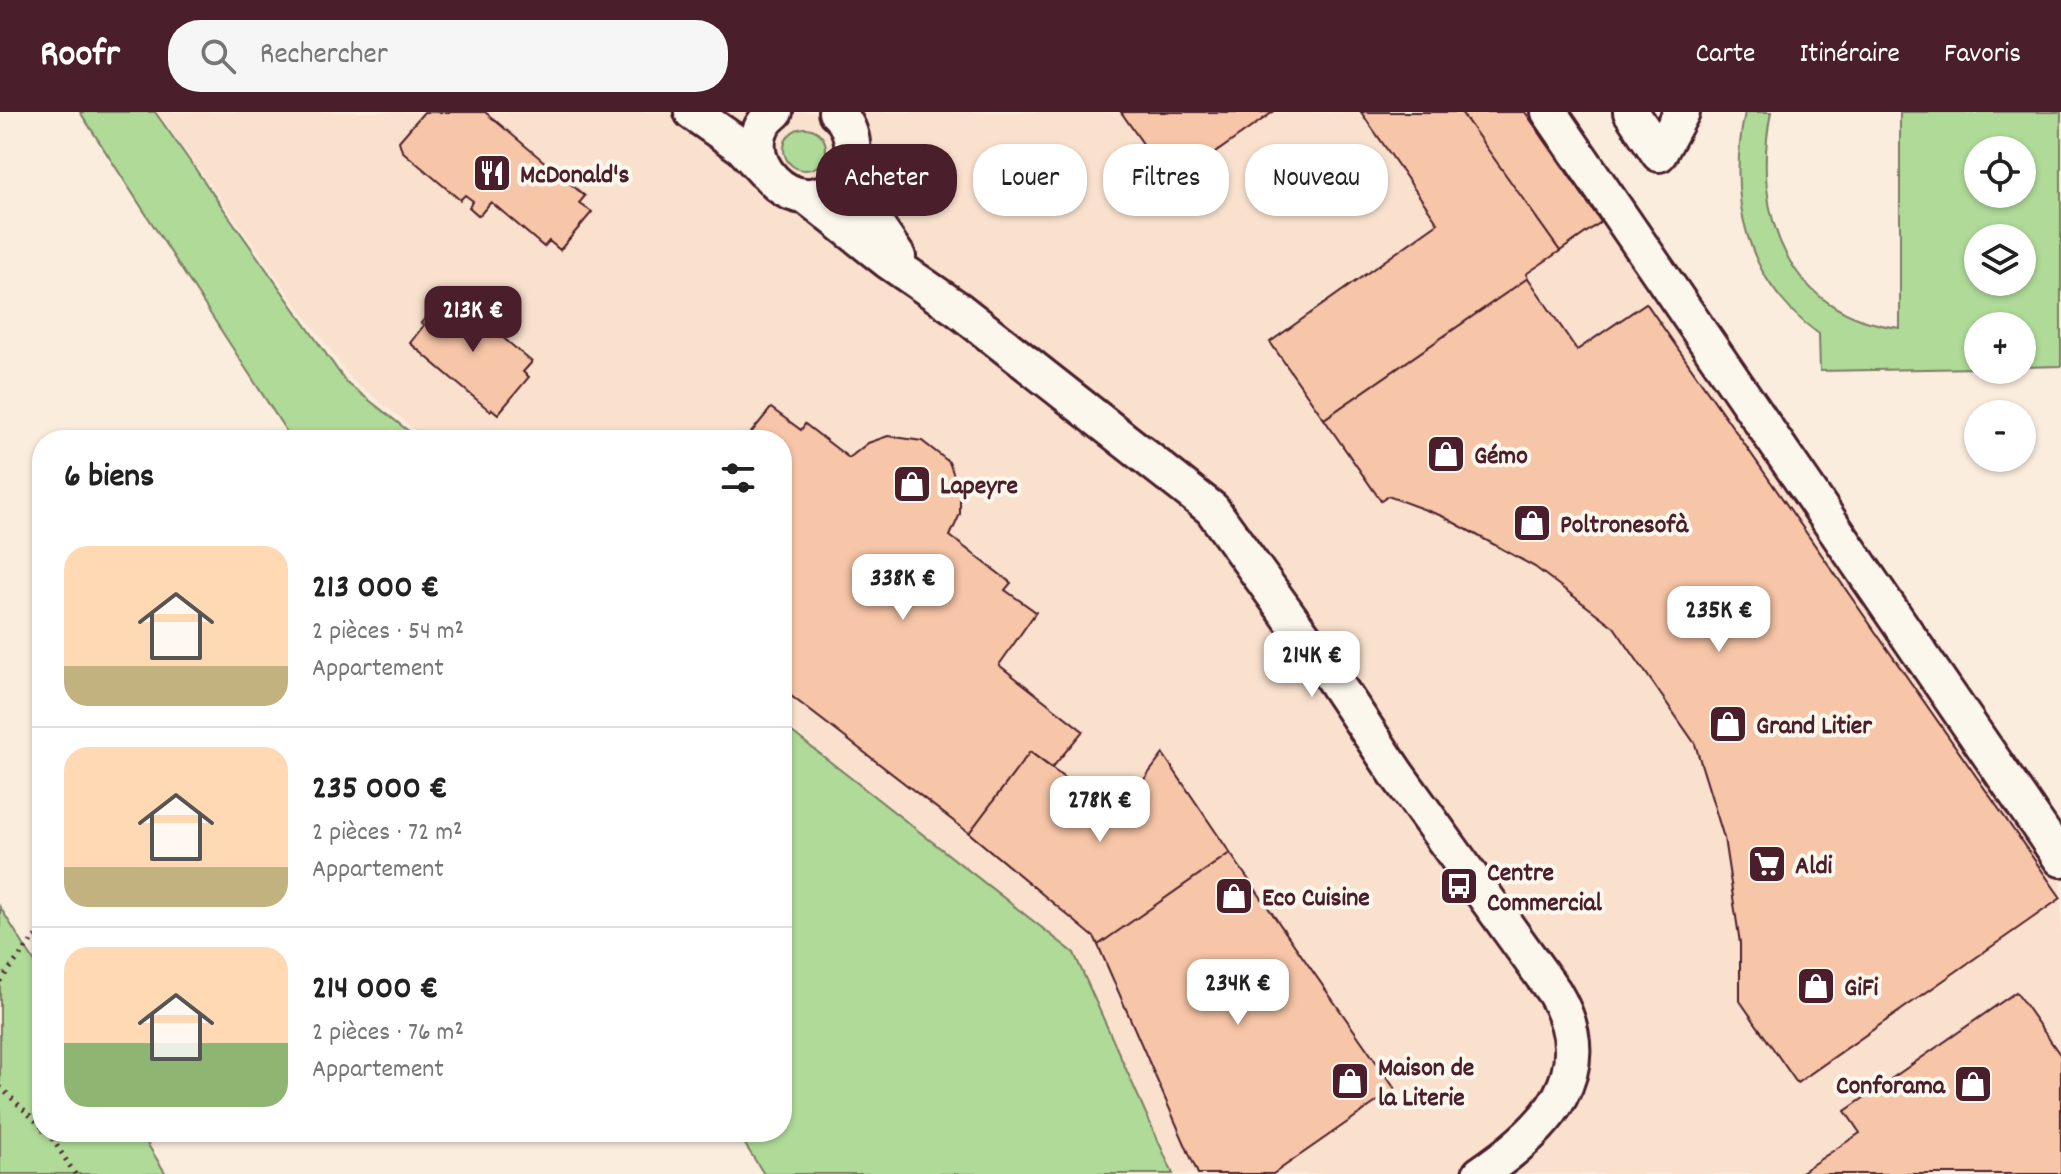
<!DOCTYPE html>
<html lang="fr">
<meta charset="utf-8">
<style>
:root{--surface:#fff;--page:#f6f6f6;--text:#222;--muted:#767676;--line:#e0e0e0;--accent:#4a1f2b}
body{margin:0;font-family:Dekko,sans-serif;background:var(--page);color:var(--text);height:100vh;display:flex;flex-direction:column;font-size:30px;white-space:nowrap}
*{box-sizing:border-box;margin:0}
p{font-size:26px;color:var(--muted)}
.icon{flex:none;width:44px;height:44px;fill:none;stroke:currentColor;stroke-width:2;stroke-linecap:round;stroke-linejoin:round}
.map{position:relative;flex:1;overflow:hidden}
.side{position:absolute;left:32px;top:318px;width:760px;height:712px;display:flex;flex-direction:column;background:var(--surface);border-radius:32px;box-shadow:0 2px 6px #0004}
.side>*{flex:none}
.banner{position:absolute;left:816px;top:32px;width:760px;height:72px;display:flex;gap:16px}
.controls{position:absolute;left:1964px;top:24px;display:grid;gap:16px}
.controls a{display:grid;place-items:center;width:72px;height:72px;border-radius:50%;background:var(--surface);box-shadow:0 2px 6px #0004;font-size:40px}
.price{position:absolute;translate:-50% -68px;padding:0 18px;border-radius:16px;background:#fff;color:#222;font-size:26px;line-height:52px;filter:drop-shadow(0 2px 4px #0008)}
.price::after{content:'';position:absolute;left:50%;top:48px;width:24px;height:18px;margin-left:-12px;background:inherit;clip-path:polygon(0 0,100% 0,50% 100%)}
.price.active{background:var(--accent);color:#fff}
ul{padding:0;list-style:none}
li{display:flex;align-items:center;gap:24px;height:200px;padding:0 32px}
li+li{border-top:2px solid var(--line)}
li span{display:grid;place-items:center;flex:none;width:224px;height:160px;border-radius:24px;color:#555}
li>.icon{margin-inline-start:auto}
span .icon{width:96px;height:96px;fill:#fffc;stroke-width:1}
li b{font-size:34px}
h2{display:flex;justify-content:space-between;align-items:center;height:96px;padding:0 32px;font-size:34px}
.chip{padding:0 28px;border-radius:32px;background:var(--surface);box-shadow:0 2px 6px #0004;font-size:28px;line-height:72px}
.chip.active{background:var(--accent);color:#fff}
header{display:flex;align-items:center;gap:48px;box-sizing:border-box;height:112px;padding:0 40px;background:var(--accent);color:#fff}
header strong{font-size:38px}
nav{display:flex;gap:44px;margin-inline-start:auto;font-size:28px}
.search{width:560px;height:72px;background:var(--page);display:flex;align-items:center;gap:20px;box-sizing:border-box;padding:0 28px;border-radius:32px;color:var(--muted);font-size:30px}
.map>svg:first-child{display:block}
.built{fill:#f9e1ce}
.green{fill:#afda98;stroke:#7c7c62;stroke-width:2;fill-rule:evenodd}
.building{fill:#f7c5a7;stroke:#4a1f2b;stroke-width:2}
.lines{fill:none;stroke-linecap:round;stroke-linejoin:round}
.minor-casing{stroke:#4a1f2b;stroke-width:40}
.path{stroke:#4a1f2b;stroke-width:5;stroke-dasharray:2 6;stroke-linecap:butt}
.minor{stroke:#fbf7ec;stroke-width:34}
.labels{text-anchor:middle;stroke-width:8;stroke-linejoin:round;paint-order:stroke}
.poi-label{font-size:26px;font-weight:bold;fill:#4a1f2b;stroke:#fbf7ec;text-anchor:start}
</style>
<header>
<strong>Roofr</strong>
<div class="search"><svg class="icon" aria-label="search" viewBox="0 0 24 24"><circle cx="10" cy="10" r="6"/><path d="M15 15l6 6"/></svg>Rechercher</div>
<nav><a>Carte</a><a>Itinéraire</a><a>Favoris</a></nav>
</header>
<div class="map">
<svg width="2061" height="1062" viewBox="0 0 2061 1062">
<rect width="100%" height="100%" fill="#faedde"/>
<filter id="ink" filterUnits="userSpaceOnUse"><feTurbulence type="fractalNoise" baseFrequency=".0125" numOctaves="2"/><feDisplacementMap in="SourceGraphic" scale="16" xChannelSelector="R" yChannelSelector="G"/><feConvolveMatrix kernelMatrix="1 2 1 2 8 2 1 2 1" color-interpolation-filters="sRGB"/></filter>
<g filter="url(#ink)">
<path class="built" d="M157 0H1551L2061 731V1062H1172L1074 841 782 609V328H428L351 267Z"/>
<path class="green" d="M80 0H155L346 270 420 328H292Z
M1745 0H1771C1751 101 1787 204 1900 216V0H2061V254L2022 255V214H1978V256L1820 259 1819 222C1745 169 1727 86 1745 0ZM2022 38V82H1978V38ZM2022 126V170H1978V126Z
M784 37a21 21 0 1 1 42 0a21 21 0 1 1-42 0Z
M782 612 1074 841 1173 1062H764L737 1020H782Z
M0 795 42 862V1020H140L166 1062H0Z"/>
<path class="building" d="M424 0H485L585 84 579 91 592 100 560 138 549 129 544 135 491 90 479 104 469 95 473 89 465 83 460 88 402 39 399 29Z
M1121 0H1273L1171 72Z
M1361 0H1461L1560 139 1526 162 1528 166 1324 307 1270 230 1438 111Z
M1461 0H1525L1601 110 1560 139Z
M1528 166 1577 238 1646 191 2061 786 1797 971 1740 889V831L1724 726 1695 632 1614 515 1535 455 1442 404 1388 384 1381 389 1324 307Z
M451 182 532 250 523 260 529 265 498 302 492 297 490 299 410 231 424 213 421 211 428 203 431 206Z
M771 296 801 318 805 312 849 346 868 331 888 324 922 329 949 350 960 380V402L950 424 1011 471 1005 478 1036 500 999 553 1083 619 1052 656 1030 640 969 721 782 577V328H745Z
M1030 640 1116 705 1163 642 1230 741 1098 833 1095 826 969 721Z
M1230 741 1395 977 1273 1062H1198L1098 833Z
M2016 880 2061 944V1062H1798L1860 1021 1845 999Z"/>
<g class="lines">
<g class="minor-casing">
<path id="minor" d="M692 0 742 35 764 59
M775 0C723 40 800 119 840 67 845 60 850 54 852 45 854 28 849 11 836 0
M1549 0 2061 747
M1631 0 1659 42 1682 0
M847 57 874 110 898 145
M806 84 888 149 959 198 1212 397 1319 546 1396 661 1554 880C1603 961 1545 1018 1480 1062"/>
</g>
<path class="path" d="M455 328 462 320
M0 869 42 816
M0 975 42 1015
M48 1020 75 1062"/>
<use href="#minor" class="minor"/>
</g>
</g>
<defs>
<g id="restaurant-square" transform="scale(2)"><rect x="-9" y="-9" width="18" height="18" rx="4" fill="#4a1f2b" stroke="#fbf7ec"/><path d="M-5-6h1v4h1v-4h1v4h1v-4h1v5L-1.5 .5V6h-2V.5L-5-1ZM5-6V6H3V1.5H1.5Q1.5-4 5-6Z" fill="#fff"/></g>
<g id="shop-square" transform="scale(2)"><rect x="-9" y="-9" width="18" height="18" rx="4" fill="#4a1f2b" stroke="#fbf7ec"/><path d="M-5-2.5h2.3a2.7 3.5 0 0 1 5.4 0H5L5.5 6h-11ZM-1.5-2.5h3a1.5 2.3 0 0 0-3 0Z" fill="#fff"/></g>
<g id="supermarket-square" transform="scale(2)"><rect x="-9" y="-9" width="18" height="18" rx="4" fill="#4a1f2b" stroke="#fbf7ec"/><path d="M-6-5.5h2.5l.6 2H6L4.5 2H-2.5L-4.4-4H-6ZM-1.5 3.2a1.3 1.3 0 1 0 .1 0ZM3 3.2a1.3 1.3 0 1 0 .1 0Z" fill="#fff"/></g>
<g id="bus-square" transform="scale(2)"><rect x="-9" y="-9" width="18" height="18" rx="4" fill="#4a1f2b" stroke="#fbf7ec"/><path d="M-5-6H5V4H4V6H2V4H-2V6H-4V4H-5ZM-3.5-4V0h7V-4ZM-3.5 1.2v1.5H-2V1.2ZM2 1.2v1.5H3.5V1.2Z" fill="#fff"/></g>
</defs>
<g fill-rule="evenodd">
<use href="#restaurant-square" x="492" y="61"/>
<use href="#shop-square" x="1446" y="342"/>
<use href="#shop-square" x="912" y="372"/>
<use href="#shop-square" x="1532" y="411"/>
<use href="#shop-square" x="1728" y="612"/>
<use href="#supermarket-square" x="1767" y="752"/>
<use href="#bus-square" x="1459" y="774"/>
<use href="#shop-square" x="1234" y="784"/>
<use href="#shop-square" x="1816" y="874"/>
<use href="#shop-square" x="1350" y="969"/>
<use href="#shop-square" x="1973" y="972"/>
</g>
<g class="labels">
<g class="poi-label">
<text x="520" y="70">McDonald's</text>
<text x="1474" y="351">Gémo</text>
<text x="940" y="381">Lapeyre</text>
<text x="1560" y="420">Poltronesofà</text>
<text x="1756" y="621">Grand Litier</text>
<text x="1795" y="761">Aldi</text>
<text x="1487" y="768">Centre<tspan x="1487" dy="30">Commercial</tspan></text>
<text x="1262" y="793">Eco Cuisine</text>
<text x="1844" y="883">GiFi</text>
<text x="1378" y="963">Maison de<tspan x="1378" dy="30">la Literie</tspan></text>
<text x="1945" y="981" text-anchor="end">Conforama</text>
</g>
</g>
</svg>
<div class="controls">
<a><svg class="icon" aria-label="locate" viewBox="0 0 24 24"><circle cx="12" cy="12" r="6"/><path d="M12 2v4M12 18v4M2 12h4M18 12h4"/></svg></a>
<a><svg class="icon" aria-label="layers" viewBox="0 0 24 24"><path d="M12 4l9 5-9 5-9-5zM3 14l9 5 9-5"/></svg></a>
<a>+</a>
<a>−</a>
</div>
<b class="price active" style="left:473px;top:242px">213K €</b>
<b class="price" style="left:903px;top:510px">338K €</b>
<b class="price" style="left:1719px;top:542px">235K €</b>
<b class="price" style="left:1312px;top:587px">214K €</b>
<b class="price" style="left:1100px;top:732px">278K €</b>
<b class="price" style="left:1238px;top:915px">234K €</b>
<div class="banner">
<a class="chip active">Acheter</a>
<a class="chip">Louer</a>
<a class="chip">Filtres</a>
<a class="chip">Nouveau</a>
</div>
<section class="side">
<h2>6 biens<svg class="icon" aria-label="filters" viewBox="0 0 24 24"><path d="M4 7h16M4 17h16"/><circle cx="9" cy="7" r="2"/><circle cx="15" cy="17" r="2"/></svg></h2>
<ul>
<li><span style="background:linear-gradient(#ffd9b3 75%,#c2b280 0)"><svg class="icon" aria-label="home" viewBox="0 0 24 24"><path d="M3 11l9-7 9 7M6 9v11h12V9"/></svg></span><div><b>213 000 €</b><p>2 pièces · 54 m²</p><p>Appartement</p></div></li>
<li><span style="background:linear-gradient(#ffd9b3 75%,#c2b280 0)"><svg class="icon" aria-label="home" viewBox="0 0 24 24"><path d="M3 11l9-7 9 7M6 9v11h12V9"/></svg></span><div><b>235 000 €</b><p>2 pièces · 72 m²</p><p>Appartement</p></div></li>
<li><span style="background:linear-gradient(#ffd9b3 60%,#8fb573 0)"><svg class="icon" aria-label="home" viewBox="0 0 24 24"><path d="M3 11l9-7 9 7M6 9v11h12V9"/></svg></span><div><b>214 000 €</b><p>2 pièces · 76 m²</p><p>Appartement</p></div></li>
</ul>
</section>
</div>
